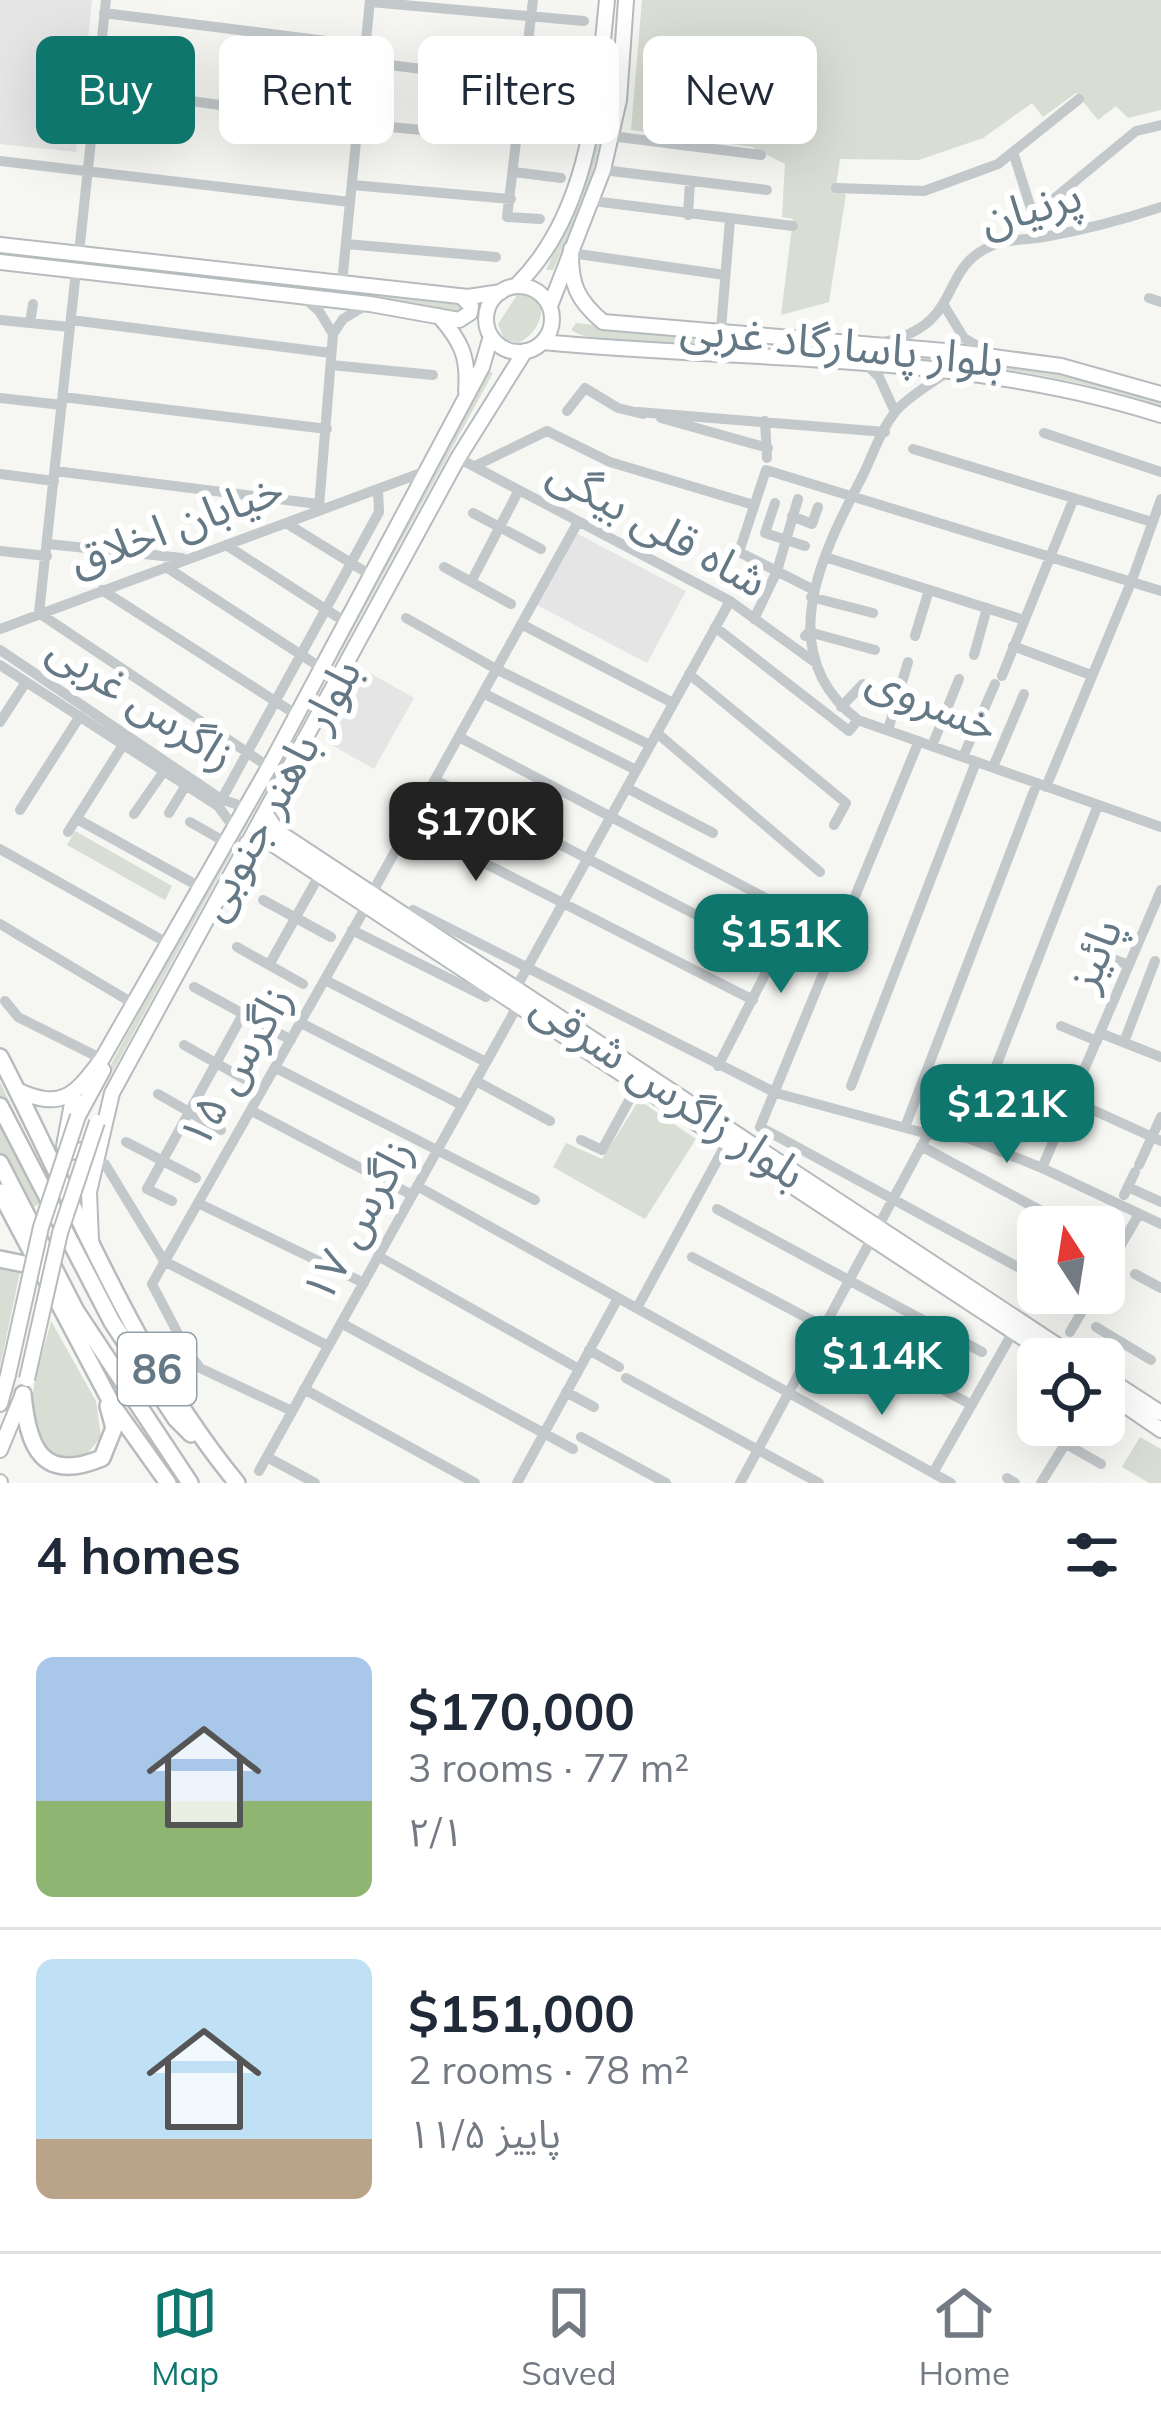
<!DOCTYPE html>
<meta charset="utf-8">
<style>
:root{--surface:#fff;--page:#f6f6f7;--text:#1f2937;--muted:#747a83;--line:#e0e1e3;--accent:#0f766e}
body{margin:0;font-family:Mulish,"Noto Sans Arabic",sans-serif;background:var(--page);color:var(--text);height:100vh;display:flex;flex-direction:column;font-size:45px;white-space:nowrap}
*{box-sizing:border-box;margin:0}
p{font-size:39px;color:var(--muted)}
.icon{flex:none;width:66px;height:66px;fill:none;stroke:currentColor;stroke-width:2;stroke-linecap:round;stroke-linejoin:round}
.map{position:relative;height:1483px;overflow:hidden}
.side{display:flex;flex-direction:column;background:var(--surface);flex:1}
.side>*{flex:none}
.top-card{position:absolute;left:36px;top:36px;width:1089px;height:108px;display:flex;gap:24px}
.needle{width:78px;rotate:348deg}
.controls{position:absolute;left:1017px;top:1206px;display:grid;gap:24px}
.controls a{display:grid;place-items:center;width:108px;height:108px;border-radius:18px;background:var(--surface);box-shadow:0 12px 48px #0002;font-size:60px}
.price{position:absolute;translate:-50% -102px;padding:0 27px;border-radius:24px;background:var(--accent);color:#fff;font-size:39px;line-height:78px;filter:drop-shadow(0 3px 6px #0008)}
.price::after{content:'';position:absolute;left:50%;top:72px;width:36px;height:27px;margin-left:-18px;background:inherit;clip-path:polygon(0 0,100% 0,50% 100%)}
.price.selected{background:#222;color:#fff}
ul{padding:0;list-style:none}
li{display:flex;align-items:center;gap:36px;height:300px;padding:0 36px}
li+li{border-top:3px solid var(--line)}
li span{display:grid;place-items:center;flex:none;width:336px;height:240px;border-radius:18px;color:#555}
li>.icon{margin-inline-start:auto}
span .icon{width:144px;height:144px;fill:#fffc;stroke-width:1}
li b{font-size:51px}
h2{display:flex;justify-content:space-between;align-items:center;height:144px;padding:0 36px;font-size:51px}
.tag{padding:0 42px;border-radius:18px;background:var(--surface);box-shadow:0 12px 48px #0002;font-size:42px;line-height:108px}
.tag.selected{background:var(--accent);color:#fff}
.tabs{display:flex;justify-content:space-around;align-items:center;height:168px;border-top:3px solid var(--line);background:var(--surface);font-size:33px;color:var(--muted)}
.tabs a{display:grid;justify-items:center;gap:6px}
.tabs .selected{color:var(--accent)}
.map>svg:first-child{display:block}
.built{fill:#e4e5e4}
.green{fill:#d8ded3}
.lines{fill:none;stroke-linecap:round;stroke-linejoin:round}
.major-casing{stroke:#b6bbbe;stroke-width:18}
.highway-casing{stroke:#b8bbbe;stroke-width:20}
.minor{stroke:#c3c8ca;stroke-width:10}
.major{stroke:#fff;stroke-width:14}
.highway{stroke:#fff;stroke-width:15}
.major-bridge-casing{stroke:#b6bbbe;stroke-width:18;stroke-linecap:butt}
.major-bridge{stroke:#fff;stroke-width:14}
.labels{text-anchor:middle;stroke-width:12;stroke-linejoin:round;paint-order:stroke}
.shield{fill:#fff;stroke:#92a0aa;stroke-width:3}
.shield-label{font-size:42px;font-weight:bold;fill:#647885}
.street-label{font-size:45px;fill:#647885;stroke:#fff}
</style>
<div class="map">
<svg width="1161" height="1483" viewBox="0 0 1161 1483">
<rect width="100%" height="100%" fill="#f6f6f3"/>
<path class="built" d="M0 0H92L76 152 0 144Z
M576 533 686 591 647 663 537 605Z
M368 672 414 698 374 769 328 743Z"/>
<path class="green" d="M642 0H1161V110L1128 118 1116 106 1098 120 1076 93 1043 117 1032 103 983 138 919 160 840 159 835 192 846 194 829 302 781 315 793 219 782 217 785 164 752 147 631 130Z
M606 87C606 152 580 212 553 270H546L583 187Z
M0 253 205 277 206 281 0 260Z
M230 278 459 305 466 311 464 316 226 285Z
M530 294 541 302C544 319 534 336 518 343L504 339 498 324 517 295Z
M576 323 755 341V345C715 344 599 350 571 330Z
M778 343C908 351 1036 364 1161 398V406C1039 364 908 359 780 347Z
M485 370 493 373 85 1122 81 1120Z
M75 831 172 886 165 900 67 845Z
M0 1082 54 1194 21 1216 0 1174Z
M639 1100 696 1139 645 1219 553 1167 566 1143 602 1159Z
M8 1267 20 1272 0 1367V1269Z
M51 1321 96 1401 101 1437 83 1459 52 1457C18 1402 37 1378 51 1321Z
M1140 1437 1161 1449V1483H1149L1122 1467Z"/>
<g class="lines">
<g class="major-casing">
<path id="major" d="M0 245 468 297 501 292
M571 249C570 284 577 300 603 322L957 352 1061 366 1161 394
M0 262 370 304 459 320 470 313 471 306 462 297
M516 286C591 212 597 98 607 0
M486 319a33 33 0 1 1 66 0a33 33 0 1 1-66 0Z
M550 306 603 170 619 100 626 0
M439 316C461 341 469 357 466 391
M543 342C749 362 962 351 1161 415
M265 813 277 831 1078 1359
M247 843H271L1055 1359
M17 1090C62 1111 75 1095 102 1059L269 767 482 367 491 336
M74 1093 64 1146 72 1152 92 1148
M78 1116 103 1070
M91 1241 89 1192 112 1093 458 458 525 351
M1104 1376 1161 1413
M1104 1391 1161 1430
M0 1404 8 1375
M0 1450 23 1394
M0 1482V1483"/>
</g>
<g class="highway-casing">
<path id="highway" d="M0 1057C75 1202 132 1355 237 1483
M0 1106 112 1322 176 1419 191 1434
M0 1163 76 1311 190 1483
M0 1192 113 1406 168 1483
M0 1259 39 1267
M23 1394C28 1448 42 1483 102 1458L114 1428 108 1406"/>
</g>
<path class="minor" d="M533 0 507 217 540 219
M370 2 584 21
M104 13 366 46
M364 62 598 90
M97 88 358 124 518 139
M611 136 761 155
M1013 152 1040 237
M0 161 350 202
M603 170 767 190
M514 172 561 178
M352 185 511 199
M836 188 924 191 998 164 1079 99
M593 201 793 226
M688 215 690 182
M1033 216 1136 131 1161 125
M346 244 496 257
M79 253 106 0
M571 253 725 275
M76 271 39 613 269 767
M342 283 370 0
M303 297 319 311 333 334
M1149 298 1161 302
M945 307 964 338 991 354
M0 320 70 327
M71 320 331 353
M30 323 33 304
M721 329 730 220
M883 342C964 325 937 271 989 247 1005 239 1026 240 1044 237 1084 230 1122 220 1161 207
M866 364 879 377 895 412
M331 365 433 375
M947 372C931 384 909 396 896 411 881 429 872 457 862 477 822 554 771 653 858 720L1161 827
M63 397 327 429
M0 398 62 405
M567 411 585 388 618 408 643 414
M638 412 885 432
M661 418 768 448
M765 421 767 458
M1044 433 1161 472
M913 449 1152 522
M458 458 730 601 816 663
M475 466 547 431 610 462 754 505
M55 471 318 504
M0 474 54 481
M775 503 765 533 805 546
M319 507 333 334 343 319 368 304
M473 513 541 549
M792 516 812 524 818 507
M286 523 372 576
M48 544 182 558
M226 545 347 623
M0 551 47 556
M825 557 1024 620
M166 567 323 669
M444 567 511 604
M471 582 519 490
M812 589 739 552 766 470 1161 591
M102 590 297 715
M811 597 873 613
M406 618 496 669 650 745
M754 619 777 571 798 499
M521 624 673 703
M715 627 849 731 858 720
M0 629 429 470
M805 636 809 632 875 650
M915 636 929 590
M1013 646 1091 675
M0 650 221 799 247 808
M974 655 987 608
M0 665 218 806 235 829
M689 674 846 803 834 825
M1002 676 1074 498
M483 693 636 770
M841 707 863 684
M0 722 26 682
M888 730 908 662
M657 733 820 872
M459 737 796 914 718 1066
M919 741 760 1127 1038 1278
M932 746 959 679
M963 757 995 684
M993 767 1024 694
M435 780 776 956
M1046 787 1132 580 1161 499
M627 788 713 833
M218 806 379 512 378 489
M20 810 80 716
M169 813 186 785
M134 814 164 771
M77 819 200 887
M190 822 227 843
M410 825 753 1000
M68 832 123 745
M0 849 169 944
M372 893 578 522
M263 900 331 937
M413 910 776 1093 928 1134 968 1138 1042 1168 1161 1224
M0 924 134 1004
M352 930 486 997
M237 947 303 984
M1096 953 1129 965
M269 965 320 874
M325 980 486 1062
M194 987 291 1040
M516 988 730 601
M5 1001 18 1017 102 1059
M301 1023 462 1105
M1061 1026 1097 1041
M1100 1033 1161 1057
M1124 1042 1155 961
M184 1045 248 1081
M276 1068 535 1200
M476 1081 550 1121
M851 1086 976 762
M158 1094 221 1130
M1031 1097 1066 1111
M1071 1100 1161 1141
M252 1111 412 1195
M905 1127 1037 783
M1078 1136 1090 1108
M968 1138 1098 805
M581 1140 602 1150 638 1084
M126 1142 196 1178
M921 1146 1071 1227
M105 1164 164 1261 328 1346
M1139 1165 1161 1117
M1042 1168 1161 890
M417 1186 951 1483
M1128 1187 1161 1202
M147 1189 243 1014
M147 1189 172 1201
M1124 1195 1135 1172
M198 1203 364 1283
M717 1209 982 1352
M378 1256 579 1369
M692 1257 972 1405
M1104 1274 1139 1214
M1135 1274 1161 1288
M1065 1293 1086 1305
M637 1308 726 1144
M341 1323 573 1449
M1096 1327 1151 1360
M1070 1332 1093 1293
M589 1350 619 1367
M1104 1371 1123 1343
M626 1378 819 1483
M304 1389 475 1483
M566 1392 594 1407
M292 1411 200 1368 186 1349 152 1284 367 905
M1038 1428 1101 1464
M581 1437 666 1483
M267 1457 315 1483
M259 1471 518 1005
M933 1473 1013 1332
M1007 1478 1015 1483
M517 1483 618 1298
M740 1483 928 1134
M1041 1483 1077 1425"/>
<use href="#major" class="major"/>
<use href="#highway" class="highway"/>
<g class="major-bridge-casing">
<path id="major-bridge" d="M8 1375 41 1227 78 1116
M27 1379 60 1233 97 1122"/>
</g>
<use href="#major-bridge" class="major-bridge"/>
</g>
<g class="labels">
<rect class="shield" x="118" y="1333" width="78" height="72" rx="9"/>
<g class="shield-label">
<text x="157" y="1384">86</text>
</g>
<g class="street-label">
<text transform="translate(1031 207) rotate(-15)" y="16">پرنیان</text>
<text transform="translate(842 344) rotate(6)" y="16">بلوار پاسارگاد غربی</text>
<text transform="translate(176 524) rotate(-20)" y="16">خیابان اخلاق</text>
<text transform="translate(658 526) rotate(29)" y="16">شاه قلی بیگی</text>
<text transform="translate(142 701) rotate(33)" y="16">زاگرس غربی</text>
<text transform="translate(933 702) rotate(23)" y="16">خسروى</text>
<text transform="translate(278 789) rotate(-61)" y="16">بلوار باهنر جنوبی</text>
<text transform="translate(1094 954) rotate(-67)" y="16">پائیز</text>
<text transform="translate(235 1066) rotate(-60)" y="16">زاگرس ۱۵</text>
<text transform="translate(669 1089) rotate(34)" y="16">بلوار زاگرس شرقی</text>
<text transform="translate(357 1220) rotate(-61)" y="16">زاگرس ۱۷</text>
</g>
</g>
</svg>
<div class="controls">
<a><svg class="needle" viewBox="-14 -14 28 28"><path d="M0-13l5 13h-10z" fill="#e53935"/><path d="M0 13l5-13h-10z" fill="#747a83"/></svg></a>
<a><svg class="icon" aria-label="locate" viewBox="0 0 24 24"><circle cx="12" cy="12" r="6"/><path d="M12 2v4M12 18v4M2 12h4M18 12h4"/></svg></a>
</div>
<b class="price selected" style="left:476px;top:884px">$170K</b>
<b class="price" style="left:781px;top:996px">$151K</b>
<b class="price" style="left:1007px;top:1166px">$121K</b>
<b class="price" style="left:882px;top:1418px">$114K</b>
<div class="top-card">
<a class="tag selected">Buy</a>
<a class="tag">Rent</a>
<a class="tag">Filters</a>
<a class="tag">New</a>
</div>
</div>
<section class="side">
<h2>4 homes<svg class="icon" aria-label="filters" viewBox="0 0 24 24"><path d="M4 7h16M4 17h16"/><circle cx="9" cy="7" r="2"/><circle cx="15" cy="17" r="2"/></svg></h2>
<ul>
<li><span style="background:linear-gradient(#a9c7e8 60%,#8fb573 0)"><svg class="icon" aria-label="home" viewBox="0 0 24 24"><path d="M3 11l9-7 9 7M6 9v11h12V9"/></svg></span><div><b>$170,000</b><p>3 rooms · 77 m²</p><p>۲/۱</p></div></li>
<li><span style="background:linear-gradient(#bfe0f5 75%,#b9a48a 0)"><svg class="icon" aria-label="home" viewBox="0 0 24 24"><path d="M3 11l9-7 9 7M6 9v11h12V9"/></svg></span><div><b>$151,000</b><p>2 rooms · 78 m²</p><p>پاییز ۱۱/۵</p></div></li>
</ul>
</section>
<nav class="tabs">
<a class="selected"><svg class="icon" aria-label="map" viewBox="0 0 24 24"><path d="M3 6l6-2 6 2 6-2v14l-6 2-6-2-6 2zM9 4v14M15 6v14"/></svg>Map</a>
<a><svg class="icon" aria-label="saved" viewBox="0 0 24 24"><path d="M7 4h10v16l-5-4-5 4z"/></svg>Saved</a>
<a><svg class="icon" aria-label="home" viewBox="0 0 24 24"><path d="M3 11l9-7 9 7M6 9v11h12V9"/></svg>Home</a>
</nav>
